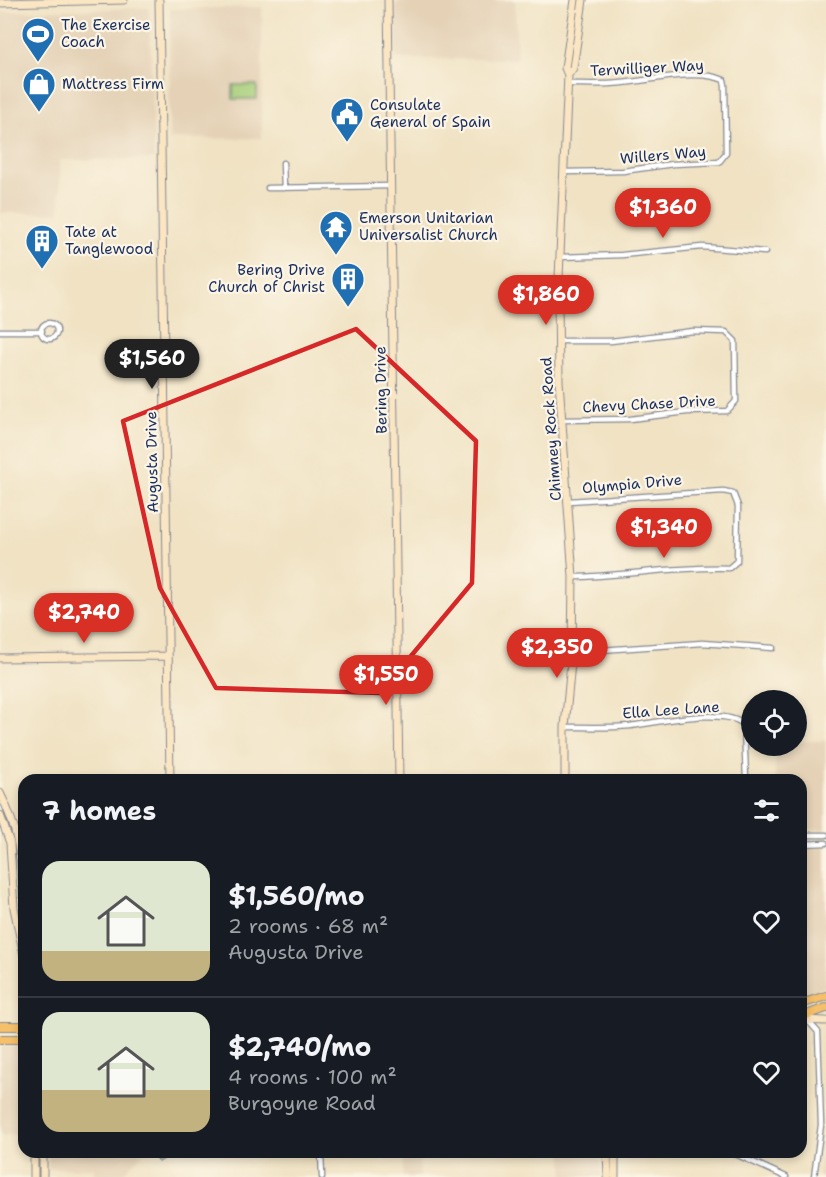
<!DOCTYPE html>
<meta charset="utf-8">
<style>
:root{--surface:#171b24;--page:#20242c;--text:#f1f3f6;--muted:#9ea1a6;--line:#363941;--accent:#d93025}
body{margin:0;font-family:"Shantell Sans",sans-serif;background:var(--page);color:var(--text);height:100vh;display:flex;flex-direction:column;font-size:22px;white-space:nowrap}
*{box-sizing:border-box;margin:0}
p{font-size:20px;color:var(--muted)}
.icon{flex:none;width:33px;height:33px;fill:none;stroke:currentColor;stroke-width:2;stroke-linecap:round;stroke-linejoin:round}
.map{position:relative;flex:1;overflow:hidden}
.sheet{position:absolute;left:18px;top:774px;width:789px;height:384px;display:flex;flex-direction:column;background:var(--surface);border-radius:18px;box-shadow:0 3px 9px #0003}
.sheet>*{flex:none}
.tools{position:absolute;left:741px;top:690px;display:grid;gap:12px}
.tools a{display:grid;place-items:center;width:66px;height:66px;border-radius:50%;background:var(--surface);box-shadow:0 3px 9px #0003;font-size:30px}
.price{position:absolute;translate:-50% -51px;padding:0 14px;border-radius:21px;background:var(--accent);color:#fff;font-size:20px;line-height:39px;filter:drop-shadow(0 2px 3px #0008)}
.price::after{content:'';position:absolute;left:50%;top:36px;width:18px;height:14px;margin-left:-9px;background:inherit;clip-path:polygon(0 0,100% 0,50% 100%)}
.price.current{background:#222;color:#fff}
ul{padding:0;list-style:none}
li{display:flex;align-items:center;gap:18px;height:150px;padding:0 24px}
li+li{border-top:2px solid var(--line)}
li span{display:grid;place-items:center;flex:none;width:168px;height:120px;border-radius:18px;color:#555}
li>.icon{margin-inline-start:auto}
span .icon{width:72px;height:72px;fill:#fffc;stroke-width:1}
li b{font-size:26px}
h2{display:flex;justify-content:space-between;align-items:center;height:72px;padding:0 24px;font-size:26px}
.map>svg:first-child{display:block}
.built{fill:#e4d1b6}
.pitch{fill:#a6cd78;stroke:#607e6b;stroke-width:1.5}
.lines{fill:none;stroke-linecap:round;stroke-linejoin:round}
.street-casing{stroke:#868890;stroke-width:7}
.secondary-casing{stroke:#868890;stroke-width:9}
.primary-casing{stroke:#868890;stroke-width:10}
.street{stroke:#fff;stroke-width:4.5}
.secondary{stroke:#fbe6c4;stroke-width:7}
.primary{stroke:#f6c06b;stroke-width:8}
.marked{fill:none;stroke:#d62828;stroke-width:4.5;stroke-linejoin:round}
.labels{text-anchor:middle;stroke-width:4.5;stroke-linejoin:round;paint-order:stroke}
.poi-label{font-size:15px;fill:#1b2f5e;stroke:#fcf5e5;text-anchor:start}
.street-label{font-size:15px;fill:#1b2f5e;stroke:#fcf5e5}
</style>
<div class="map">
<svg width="826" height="1177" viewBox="0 0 826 1177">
<rect width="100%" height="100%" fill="#fcf5e5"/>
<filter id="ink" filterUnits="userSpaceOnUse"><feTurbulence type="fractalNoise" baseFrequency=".0167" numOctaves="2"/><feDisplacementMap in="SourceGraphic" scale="12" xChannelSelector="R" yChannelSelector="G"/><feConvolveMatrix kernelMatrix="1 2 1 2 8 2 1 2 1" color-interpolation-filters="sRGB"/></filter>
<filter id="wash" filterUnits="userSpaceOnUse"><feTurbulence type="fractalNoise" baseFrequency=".008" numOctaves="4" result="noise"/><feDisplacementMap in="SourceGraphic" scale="24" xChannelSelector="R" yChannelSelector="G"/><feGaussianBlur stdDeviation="1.35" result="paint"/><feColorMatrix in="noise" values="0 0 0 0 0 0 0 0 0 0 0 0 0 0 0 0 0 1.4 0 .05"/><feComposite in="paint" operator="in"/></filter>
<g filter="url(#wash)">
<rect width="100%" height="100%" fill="#f0e2c3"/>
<path class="built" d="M515 0 517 59H395L396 4 401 1Z
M262 7V138L169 139 170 9Z
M149 8 154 159 60 160V213H0V12Z
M797 741H826V829L801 830V780H775V746H796Z
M826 847V987L801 996V848Z
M826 1033V1177H818L826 1124 823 1035Z
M0 1046H24V1135H0Z
M48 1152H144L119 1177H94V1168L48 1169Z
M563 1152H601L602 1177H564Z
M403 1155H420V1177H403Z"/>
<path class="pitch" d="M233 85H257V99H233Z"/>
</g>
<g filter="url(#ink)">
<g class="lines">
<g class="street-casing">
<path id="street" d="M283 163 284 188
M565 172 623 171 673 164 719 162 726 153 725 85 724 80C697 68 651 81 622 83 604 85 585 84 567 84
M268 188 391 186
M560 257 622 255 702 247 765 252
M41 331a8 8 0 1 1 16 0a8 8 0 1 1-16 0Z
M0 331H42
M558 341H611L693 331 726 332 735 341 736 401 727 411 687 412 630 419 562 420
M569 501 723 491 733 493 738 506 737 561 729 568C677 566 625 576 573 577
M572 652 702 643 773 648
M565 727C586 727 609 728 630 726 656 723 726 706 744 725L746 780
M801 835H826
M801 844 826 843
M809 1022 818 1032 821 1125 814 1177
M321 1152 322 1177
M731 1152 786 1177
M160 1158 170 1152"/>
</g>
<g class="secondary-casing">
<path id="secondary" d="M159 0 170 780
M388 0 399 780
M0 3 124 0
M568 75 573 68 583 0
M0 658 168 656
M565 780V727L572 652 573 577 559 381 558 300 568 75 565 68 575 0
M0 793C21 835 21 860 24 905
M0 815 10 843 14 908 24 955
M801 1020 826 1021
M34 1152V1177
M43 1152V1177
M607 1152 608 1177
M615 1152V1177"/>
</g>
<g class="primary-casing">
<path id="primary" d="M801 1004 826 996
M801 1017 826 1008
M0 1026H24
M0 1039H24"/>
</g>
<use href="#street" class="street"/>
<use href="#secondary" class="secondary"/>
<use href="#primary" class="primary"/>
</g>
</g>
<path class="marked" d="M356 329 476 441 472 583 380 693 216 688 160 588 123 421Z"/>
<defs>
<g id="stadium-pin" transform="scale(1.725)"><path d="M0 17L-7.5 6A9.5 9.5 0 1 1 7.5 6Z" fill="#1f6fb2" stroke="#fcf5e5"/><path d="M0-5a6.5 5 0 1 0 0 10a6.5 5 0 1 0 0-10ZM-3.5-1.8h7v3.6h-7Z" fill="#fff"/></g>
<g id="shop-pin" transform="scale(1.725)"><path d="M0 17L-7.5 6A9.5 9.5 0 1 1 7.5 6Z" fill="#1f6fb2" stroke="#fcf5e5"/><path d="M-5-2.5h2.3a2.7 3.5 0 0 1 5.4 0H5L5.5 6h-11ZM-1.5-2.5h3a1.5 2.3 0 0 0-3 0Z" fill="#fff"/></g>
<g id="civic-pin" transform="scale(1.725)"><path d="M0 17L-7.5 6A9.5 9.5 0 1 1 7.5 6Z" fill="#1f6fb2" stroke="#fcf5e5"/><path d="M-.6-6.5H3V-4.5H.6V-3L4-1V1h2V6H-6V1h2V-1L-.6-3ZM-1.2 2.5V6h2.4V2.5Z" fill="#fff"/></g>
<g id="temple-pin" transform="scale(1.725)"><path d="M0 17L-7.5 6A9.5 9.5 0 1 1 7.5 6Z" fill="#1f6fb2" stroke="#fcf5e5"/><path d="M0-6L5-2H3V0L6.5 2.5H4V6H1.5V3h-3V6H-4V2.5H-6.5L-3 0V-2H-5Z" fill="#fff"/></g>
<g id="building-pin" transform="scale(1.725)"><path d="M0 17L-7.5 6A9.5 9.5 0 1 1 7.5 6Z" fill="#1f6fb2" stroke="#fcf5e5"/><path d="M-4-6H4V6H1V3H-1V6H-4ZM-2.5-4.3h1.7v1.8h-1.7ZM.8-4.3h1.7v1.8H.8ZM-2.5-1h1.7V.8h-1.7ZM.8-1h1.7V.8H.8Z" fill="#fff"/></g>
</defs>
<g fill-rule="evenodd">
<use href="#stadium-pin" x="38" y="34"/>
<use href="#shop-pin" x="39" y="84"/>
<use href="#civic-pin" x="347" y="114"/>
<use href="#temple-pin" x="336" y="227"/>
<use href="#building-pin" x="42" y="241"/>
<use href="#building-pin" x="348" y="279"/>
</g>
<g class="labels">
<g class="poi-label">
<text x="61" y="30">The Exercise<tspan x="61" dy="17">Coach</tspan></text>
<text x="62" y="89">Mattress Firm</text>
<text x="370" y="110">Consulate<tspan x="370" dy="17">General of Spain</tspan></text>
<text x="359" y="223">Emerson Unitarian<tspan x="359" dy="17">Universalist Church</tspan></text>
<text x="65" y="237">Tate at<tspan x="65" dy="17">Tanglewood</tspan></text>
<text x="325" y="275" text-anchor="end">Bering Drive<tspan x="325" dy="17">Church of Christ</tspan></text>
</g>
<g class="street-label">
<text transform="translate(647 68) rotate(-3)" y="5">Terwilliger Way</text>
<text transform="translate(663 155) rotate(-5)" y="5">Willers Way</text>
<text transform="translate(381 390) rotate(-91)" y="5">Bering Drive</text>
<text transform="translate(649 404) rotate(-3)" y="5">Chevy Chase Drive</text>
<text transform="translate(551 429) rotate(-94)" y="5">Chimney Rock Road</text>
<text transform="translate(152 462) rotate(-91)" y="5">Augusta Drive</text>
<text transform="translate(632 484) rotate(-5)" y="5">Olympia Drive</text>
<text transform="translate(671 710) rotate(-4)" y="5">Ella Lee Lane</text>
</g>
</g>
</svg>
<div class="tools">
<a><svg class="icon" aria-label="locate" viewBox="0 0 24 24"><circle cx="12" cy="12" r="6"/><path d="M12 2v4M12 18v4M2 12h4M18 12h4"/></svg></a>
</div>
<b class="price" style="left:663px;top:239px">$1,360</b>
<b class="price" style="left:546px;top:326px">$1,860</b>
<b class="price current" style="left:152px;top:390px">$1,560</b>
<b class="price" style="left:664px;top:559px">$1,340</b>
<b class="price" style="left:84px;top:644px">$2,740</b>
<b class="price" style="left:557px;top:679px">$2,350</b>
<b class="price" style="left:386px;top:706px">$1,550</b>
<section class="sheet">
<h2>7 homes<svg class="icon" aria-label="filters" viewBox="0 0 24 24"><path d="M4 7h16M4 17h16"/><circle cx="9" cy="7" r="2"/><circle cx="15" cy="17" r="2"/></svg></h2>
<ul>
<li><span style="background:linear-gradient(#dfe7d0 75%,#c2b280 0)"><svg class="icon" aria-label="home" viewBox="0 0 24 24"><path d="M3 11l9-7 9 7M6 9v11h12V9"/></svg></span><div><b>$1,560/mo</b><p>2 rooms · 68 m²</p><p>Augusta Drive</p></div><svg class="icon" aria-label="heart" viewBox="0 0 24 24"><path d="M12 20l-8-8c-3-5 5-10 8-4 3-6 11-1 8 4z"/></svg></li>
<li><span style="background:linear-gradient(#dfe7d0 65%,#c2b280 0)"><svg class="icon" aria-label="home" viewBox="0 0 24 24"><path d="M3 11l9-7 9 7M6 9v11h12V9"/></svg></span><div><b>$2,740/mo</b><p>4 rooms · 100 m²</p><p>Burgoyne Road</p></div><svg class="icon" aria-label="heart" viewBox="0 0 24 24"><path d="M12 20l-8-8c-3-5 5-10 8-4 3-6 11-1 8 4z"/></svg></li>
</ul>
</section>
</div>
